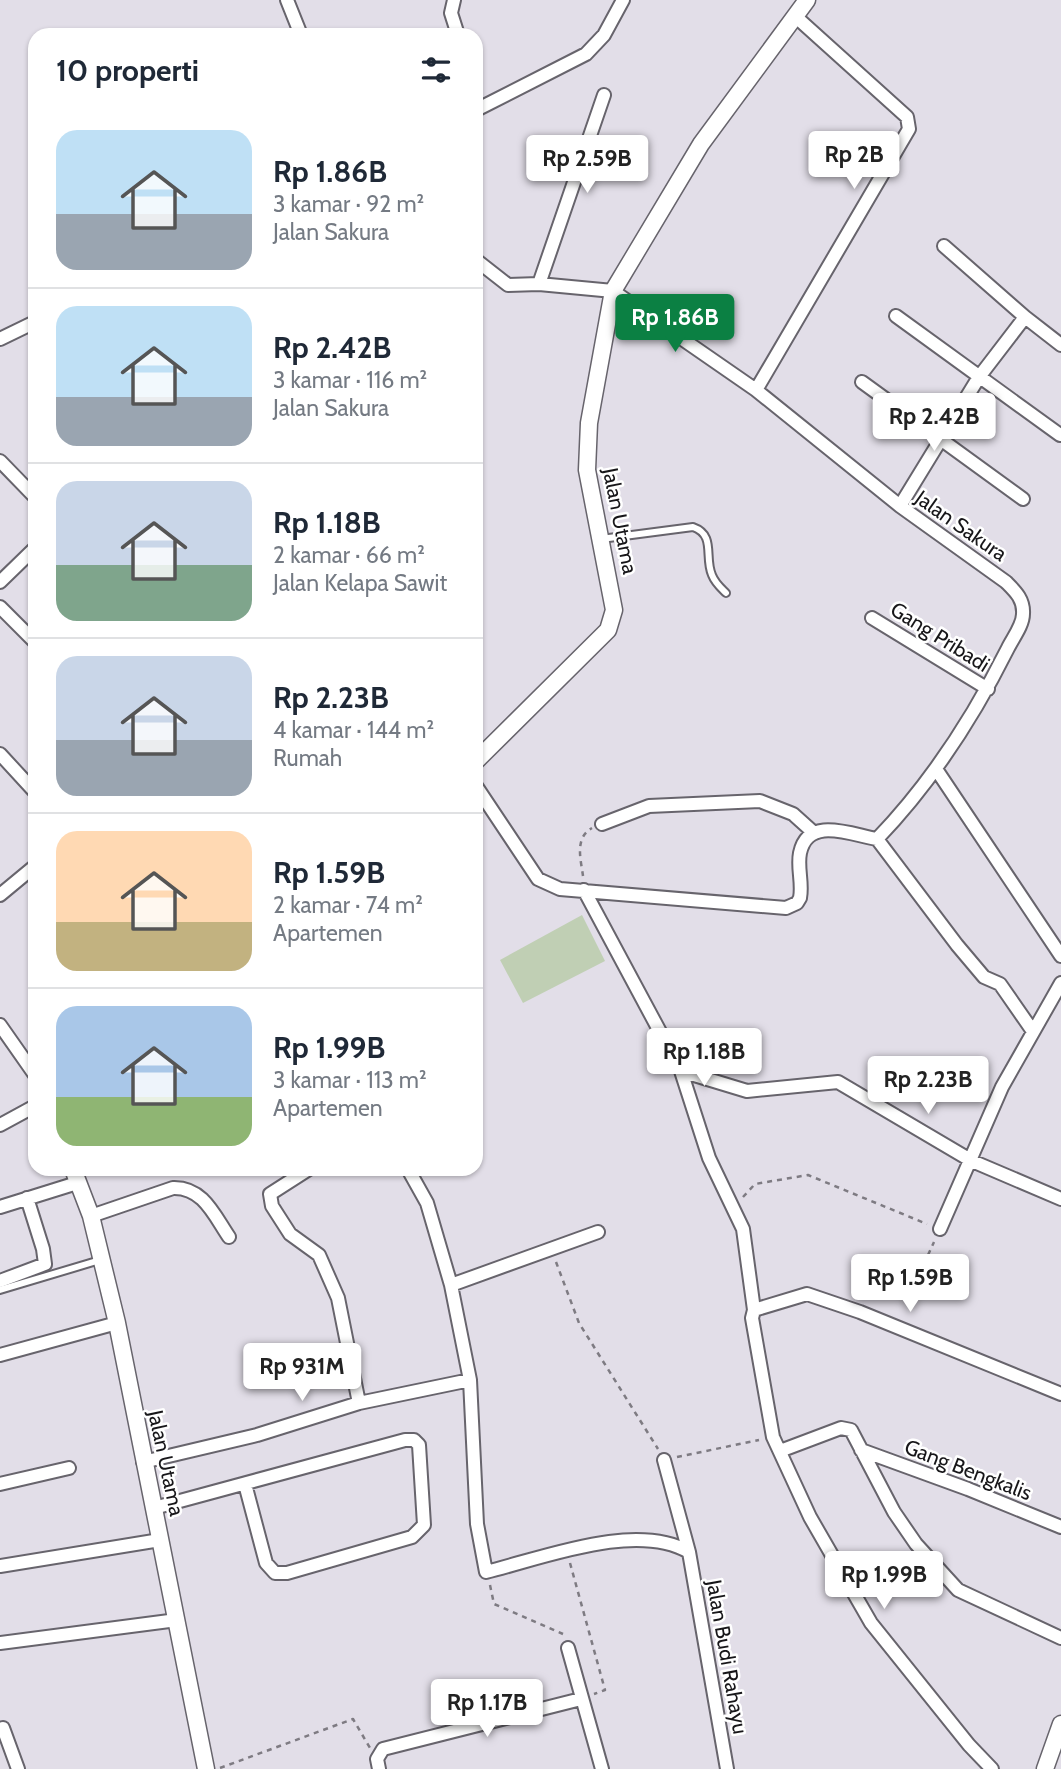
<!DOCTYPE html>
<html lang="id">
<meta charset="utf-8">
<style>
:root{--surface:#fff;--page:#f2f2f3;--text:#1f2937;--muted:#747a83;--line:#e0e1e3;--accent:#0b8043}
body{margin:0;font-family:Cabin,sans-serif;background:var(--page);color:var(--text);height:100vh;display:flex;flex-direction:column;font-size:26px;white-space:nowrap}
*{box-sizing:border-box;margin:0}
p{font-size:23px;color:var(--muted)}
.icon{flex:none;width:38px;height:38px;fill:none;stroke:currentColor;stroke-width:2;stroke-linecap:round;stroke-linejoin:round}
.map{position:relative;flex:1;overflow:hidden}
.details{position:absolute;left:28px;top:28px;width:455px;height:1148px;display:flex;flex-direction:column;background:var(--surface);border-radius:21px;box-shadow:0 2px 5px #0004}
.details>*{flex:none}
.price{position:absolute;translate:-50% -60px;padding:0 16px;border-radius:7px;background:#fff;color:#222;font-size:23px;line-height:46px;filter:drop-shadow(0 2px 4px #0008)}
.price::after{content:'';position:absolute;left:50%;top:42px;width:21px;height:16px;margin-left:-10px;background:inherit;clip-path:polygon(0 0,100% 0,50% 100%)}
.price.selected{background:var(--accent);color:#fff}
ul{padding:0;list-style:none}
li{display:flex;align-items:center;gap:21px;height:175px;padding:0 28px}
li+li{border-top:2px solid var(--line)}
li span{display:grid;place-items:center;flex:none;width:196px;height:140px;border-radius:21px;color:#555}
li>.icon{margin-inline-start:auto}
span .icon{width:84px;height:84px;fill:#fffc;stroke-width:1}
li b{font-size:30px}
h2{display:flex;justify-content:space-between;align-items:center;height:84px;padding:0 28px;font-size:30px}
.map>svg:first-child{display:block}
.green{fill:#c0cfb4}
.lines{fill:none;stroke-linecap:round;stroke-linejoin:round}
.service-casing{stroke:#67646c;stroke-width:10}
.minor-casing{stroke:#67646c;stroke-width:16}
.tertiary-casing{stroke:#67646c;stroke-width:19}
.path{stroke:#7e7b82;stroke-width:2.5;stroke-dasharray:5 5;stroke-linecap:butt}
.service{stroke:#fff;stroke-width:6}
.minor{stroke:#fff;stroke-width:12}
.tertiary{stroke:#fff;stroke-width:16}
.labels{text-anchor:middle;stroke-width:5;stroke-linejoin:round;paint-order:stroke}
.street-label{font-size:21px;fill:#171619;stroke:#fff}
</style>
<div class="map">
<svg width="1061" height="1769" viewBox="0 0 1061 1769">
<rect width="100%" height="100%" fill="#e2dee8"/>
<path class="green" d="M582 915 605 961 523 1003 500 960Z"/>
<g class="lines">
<g class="service-casing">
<path id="service" d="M601 539 693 527C716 535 704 557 712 575 715 583 721 588 726 593
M0 1290 100 1260"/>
</g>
<g class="minor-casing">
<path id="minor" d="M287 0 301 35
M454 0 451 13 458 35
M476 110 586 54 604 35 623 0
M944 246 1025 317
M476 260 508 285 539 284 613 291 756 390 900 506 1006 582C1015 591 1024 599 1023 614 1023 625 1013 638 1008 648 973 718 931 783 877 839
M539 284 604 95
M896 316 1060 435
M0 339 35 322
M862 382 1023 499
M756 390 909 129 907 117 795 16
M0 461 35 497
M900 506 979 377 1025 317 1061 345
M0 582 35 548
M0 607 35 642
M872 618 988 689
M0 754 35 792
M936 769 1061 956
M476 786 538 879 560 889 786 908 797 903 800 898C803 883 797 868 800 853 808 815 852 835 877 839L957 945 984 977 1000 984 1032 1030
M602 824 649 806 760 801 793 814 813 832
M584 890 681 1071 709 1158 743 1229 754 1310 752 1318 773 1437 810 1517 871 1623 969 1745 992 1769
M0 895 35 866
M0 1025 35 1075
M681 1071 747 1091 838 1082 972 1161 1061 1199
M0 1125 35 1106
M309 1169 270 1194 272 1206 290 1234 319 1255 338 1298 359 1403
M408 1169 427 1203 451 1285 470 1380 477 1524 486 1572C543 1558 636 1521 689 1552L664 1460
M0 1207 77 1183
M91 1216 173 1188C203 1187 214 1215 229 1237
M940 1229 1002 1087 1061 983
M0 1281 45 1264 43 1249 27 1198
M451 1285 598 1232
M754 1310 807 1294 860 1312 1061 1394
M0 1355 117 1323
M861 1450 968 1489 1061 1527
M780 1451 841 1428 851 1430 894 1512 916 1544 958 1590 1061 1638
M143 1462 257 1435 359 1403 470 1380
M0 1484 69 1468
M154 1508 405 1440H414L419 1445 424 1525 412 1537 287 1573H275L266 1563 245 1484
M689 1552 727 1769
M0 1566 160 1540
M0 1643 177 1620
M568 1648 602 1769
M3 1728 18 1769
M379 1769 377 1759 383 1749 581 1699"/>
</g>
<g class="tertiary-casing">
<path id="tertiary" d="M476 761 608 630 614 610 587 470 589 423 613 291 701 144 807 0
M73 1169 91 1216 117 1323 206 1769
M1045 1769 1061 1724"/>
</g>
<path class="path" d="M583 876C581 860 574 838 592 828
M743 1197 755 1184 808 1175 927 1224
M556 1262 579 1323 658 1449
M866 1299 870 1292H911L934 1242
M677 1457 759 1440
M570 1563 605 1690 594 1694
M490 1585 494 1604 563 1634
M220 1768 353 1719 370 1748"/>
<use href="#service" class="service"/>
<use href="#minor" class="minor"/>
<use href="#tertiary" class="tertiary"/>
</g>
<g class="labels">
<g class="street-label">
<text transform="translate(620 521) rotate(79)" y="7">Jalan Utama</text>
<text transform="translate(961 526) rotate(35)" y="7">Jalan Sakura</text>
<text transform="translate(940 637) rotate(32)" y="7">Gang Pribadi</text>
<text transform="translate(166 1463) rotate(78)" y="7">Jalan Utama</text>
<text transform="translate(968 1470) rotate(21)" y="7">Gang Bengkalis</text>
<text transform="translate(727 1657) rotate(80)" y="7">Jalan Budi Rahayu</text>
</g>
</g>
</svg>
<b class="price" style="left:854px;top:191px">Rp 2B</b>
<b class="price" style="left:587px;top:195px">Rp 2.59B</b>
<b class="price selected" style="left:675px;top:354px">Rp 1.86B</b>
<b class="price" style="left:934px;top:453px">Rp 2.42B</b>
<b class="price" style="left:704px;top:1088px">Rp 1.18B</b>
<b class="price" style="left:928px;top:1116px">Rp 2.23B</b>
<b class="price" style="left:910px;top:1314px">Rp 1.59B</b>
<b class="price" style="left:302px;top:1403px">Rp 931M</b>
<b class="price" style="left:884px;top:1611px">Rp 1.99B</b>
<b class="price" style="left:487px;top:1739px">Rp 1.17B</b>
<section class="details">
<h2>10 properti<svg class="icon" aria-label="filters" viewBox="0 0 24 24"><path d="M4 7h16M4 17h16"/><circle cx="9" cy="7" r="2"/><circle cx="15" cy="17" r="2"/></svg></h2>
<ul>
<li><span style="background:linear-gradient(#bfe0f5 60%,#9aa5b1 0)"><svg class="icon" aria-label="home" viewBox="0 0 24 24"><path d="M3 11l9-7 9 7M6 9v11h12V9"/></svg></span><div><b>Rp 1.86B</b><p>3 kamar · 92 m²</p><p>Jalan Sakura</p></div></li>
<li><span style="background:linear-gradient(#bfe0f5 65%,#9aa5b1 0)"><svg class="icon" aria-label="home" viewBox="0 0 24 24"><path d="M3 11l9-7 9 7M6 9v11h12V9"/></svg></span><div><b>Rp 2.42B</b><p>3 kamar · 116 m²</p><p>Jalan Sakura</p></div></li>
<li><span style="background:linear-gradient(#c9d6e8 60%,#7fa58c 0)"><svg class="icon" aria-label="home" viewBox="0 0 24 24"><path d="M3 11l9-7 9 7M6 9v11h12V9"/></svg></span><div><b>Rp 1.18B</b><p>2 kamar · 66 m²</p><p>Jalan Kelapa Sawit</p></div></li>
<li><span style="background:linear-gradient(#c9d6e8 60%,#9aa5b1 0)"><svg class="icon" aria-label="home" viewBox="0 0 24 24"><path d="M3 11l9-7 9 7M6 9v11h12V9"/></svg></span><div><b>Rp 2.23B</b><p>4 kamar · 144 m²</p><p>Rumah</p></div></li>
<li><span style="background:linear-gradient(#ffd9b3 65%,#c2b280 0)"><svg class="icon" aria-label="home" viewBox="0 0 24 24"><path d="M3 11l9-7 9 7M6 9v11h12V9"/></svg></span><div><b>Rp 1.59B</b><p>2 kamar · 74 m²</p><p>Apartemen</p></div></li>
<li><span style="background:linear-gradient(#a9c7e8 65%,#8fb573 0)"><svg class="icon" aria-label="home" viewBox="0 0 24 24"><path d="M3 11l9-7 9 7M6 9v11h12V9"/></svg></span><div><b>Rp 1.99B</b><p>3 kamar · 113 m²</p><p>Apartemen</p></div></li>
</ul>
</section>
</div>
